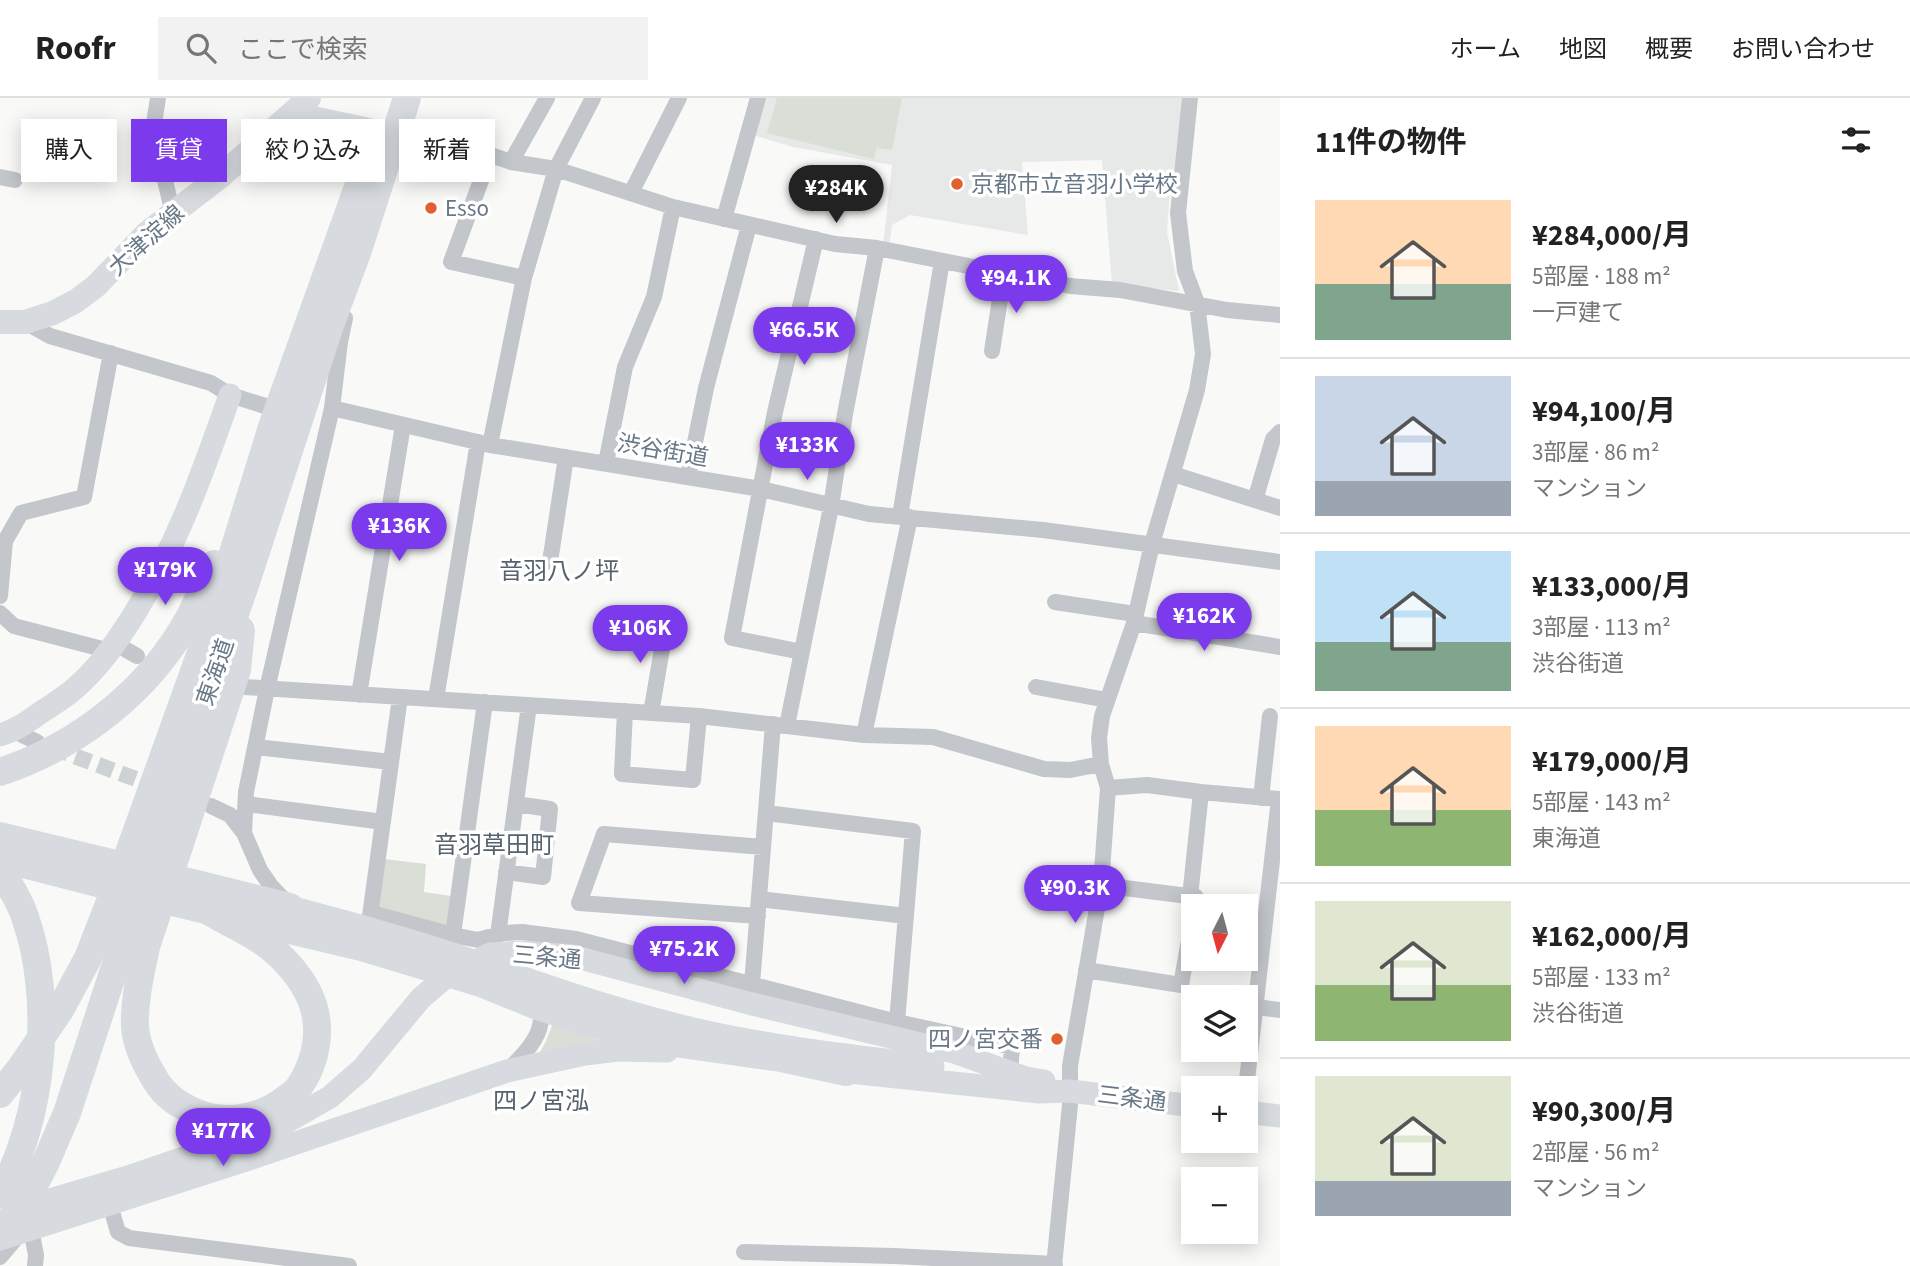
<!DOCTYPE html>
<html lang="ja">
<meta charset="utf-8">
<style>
:root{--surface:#fff;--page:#f2f2f2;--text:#222;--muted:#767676;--line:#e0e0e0;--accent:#7c3aed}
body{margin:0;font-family:"Source Sans 3","Noto Sans JP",sans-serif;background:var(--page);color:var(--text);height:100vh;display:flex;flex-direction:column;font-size:26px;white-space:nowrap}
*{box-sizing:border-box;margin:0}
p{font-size:23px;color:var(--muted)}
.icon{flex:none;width:38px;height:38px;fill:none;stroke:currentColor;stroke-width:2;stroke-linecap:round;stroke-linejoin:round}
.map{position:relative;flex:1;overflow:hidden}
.side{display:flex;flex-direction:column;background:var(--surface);width:630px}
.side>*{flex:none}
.guide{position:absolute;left:21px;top:21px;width:665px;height:63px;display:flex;gap:14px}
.needle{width:46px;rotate:186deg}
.controls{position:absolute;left:1181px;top:796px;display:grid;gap:14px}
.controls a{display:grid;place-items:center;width:77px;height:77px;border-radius:0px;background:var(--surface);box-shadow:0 4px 18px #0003;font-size:35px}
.price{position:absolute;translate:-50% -60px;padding:0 16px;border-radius:24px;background:var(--accent);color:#fff;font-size:23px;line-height:46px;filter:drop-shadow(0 2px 4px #0008)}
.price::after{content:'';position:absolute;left:50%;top:42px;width:21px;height:16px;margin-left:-10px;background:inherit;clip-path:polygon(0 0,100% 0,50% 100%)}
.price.on{background:#222;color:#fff}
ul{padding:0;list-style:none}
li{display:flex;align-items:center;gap:21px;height:175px;padding:0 35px}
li+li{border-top:2px solid var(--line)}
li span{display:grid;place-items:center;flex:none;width:196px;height:140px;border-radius:0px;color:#555}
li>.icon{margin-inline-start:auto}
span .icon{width:84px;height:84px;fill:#fffc;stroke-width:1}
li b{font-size:30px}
h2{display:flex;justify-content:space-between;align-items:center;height:84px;padding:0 35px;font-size:30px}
.tag{padding:0 24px;border-radius:0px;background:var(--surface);box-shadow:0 4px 18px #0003;font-size:24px;line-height:63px}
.tag.on{background:var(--accent);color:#fff}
header{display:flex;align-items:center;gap:42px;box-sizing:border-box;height:98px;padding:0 35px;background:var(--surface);border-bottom:2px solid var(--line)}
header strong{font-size:33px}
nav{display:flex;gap:38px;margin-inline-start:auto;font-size:24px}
.search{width:490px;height:63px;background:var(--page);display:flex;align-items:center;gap:18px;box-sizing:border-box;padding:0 24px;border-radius:0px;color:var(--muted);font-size:26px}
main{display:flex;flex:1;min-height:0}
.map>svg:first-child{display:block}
.built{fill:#e7e8e8}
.green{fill:#d9ded6}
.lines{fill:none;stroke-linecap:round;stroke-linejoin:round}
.street-tunnel{stroke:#ced2d5;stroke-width:16;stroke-dasharray:16 8;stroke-linecap:butt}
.street{stroke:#c3c6ca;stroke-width:16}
.secondary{stroke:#d7dbdf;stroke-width:23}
.primary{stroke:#d7dbdf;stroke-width:24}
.highway{stroke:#d7dbdf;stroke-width:28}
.poi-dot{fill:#e1602f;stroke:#fff;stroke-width:2.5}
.labels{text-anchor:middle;stroke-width:7;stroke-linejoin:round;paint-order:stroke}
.poi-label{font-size:23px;fill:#697887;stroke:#fff;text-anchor:start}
.street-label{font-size:23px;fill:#697887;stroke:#fff}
.neighbourhood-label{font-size:24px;fill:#56626d;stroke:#fff}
</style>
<header>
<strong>Roofr</strong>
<div class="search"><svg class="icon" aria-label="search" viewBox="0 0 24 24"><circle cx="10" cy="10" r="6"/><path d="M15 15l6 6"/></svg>ここで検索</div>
<nav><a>ホーム</a><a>地図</a><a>概要</a><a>お問い合わせ</a></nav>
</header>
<main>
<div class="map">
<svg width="1280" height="1168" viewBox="0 0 1280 1168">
<rect width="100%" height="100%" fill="#f9f9f7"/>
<path class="built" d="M765 0H1186L1169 105 1167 134 1179 193 1112 186 1102 62 1022 64 1028 137 910 117 892 127 889 149 883 148 892 67 793 49 756 38Z"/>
<path class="green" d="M777 0H902L892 52 877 50 874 61 767 35Z
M384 761 426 766 424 794 451 798 447 828 382 814 376 804Z
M553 925 601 943 538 958 546 943Z"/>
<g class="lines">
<path class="street-tunnel" d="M53 650 160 690"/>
<path class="street" d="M158 0 153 32 173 116
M390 34 456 45 511 64 556 71 673 109 835 146 877 150 1070 188 1120 192 1227 212 1280 217
M490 58 451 164 524 180
M511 64 547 0
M0 79 15 82
M631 95 679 0
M724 121 758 0
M25 224 50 238 211 285 230 297 278 312
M992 253 1004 175
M332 310 490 347 761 391 869 416 1043 432 1280 464
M490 347 524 180 556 71 593 0
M606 365 625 269 654 199 673 109
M1173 376 1280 410
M688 379 706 290 749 127
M1255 402 1273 341 1280 334
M900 418 942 163
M550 464 566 359
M0 498 5 443 21 415 84 399 111 255
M1055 504 1135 516
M0 515 14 528 110 553
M1134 525 1280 549
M116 546 137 558
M802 554 732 540 775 314 816 141
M245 589 699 618 864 637 933 639 1044 671 1070 672 1101 666
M1036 589 1107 602
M359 597 403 327
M436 601 478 344
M625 613 622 676 693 682 699 618
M651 615 662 551 670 532
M787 628 831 409 845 316 877 150
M14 633 37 644
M864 637 910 419
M256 649 391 664
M1108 690 1147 687 1201 694 1190 799
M1201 694 1279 701 1246 991
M1261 700 1270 618
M246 706 383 724
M211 708 230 717 244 735
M766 715 913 733 897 924
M506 774 543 779 550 711 516 706
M1101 787 1196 799V803
M759 801 906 818
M286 804 271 788 260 772 244 735 246 694 267 591 332 310 340 244 345 220
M371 815 453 837 478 842 504 835 522 834 576 841 897 924 1012 949 1010 974
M758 818 579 805 604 736 763 749
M369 825 400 599
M453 837 485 604
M498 837 529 607
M1086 872 1181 887 1194 815
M752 886 773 626
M1256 909 1280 912
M508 972C525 956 551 930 537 905
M107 1106 110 1107 118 1134 129 1140 349 1168
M31 1131 36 1157 35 1168
M744 1154 894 1158 1055 1166
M0 1159 21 1134
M1054 1168 1070 1007V968L1101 787 1108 690 1101 666 1099 640 1102 618 1134 525 1152 446 1197 292 1203 256 1197 205 1185 173 1178 115 1190 0"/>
<path class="secondary" d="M292 15 376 33
M0 637C18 632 31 621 46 611 55 605 65 599 73 592 98 571 116 545 133 518 177 448 203 374 230 297
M290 809C336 821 382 834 428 848 519 877 608 912 702 933 778 950 856 958 933 968
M830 972 1039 994 1070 993 1194 1008
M1246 1014 1280 1018
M12 1113 131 1078 281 1027 330 999 362 971 421 900 447 878 490 856 521 854 572 858 748 905 954 954 1026 980 1044 983
M0 1141 246 1062 507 973 585 956 618 952 667 953"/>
<path class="primary" d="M0 224H25L53 215 76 203 96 188 147 135 221 78 309 0"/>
<path class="highway" d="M0 674C78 648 149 593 189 520 198 503 206 484 214 466
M0 738 112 765
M0 760 105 787
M0 772C9 786 20 803 25 819 54 900 44 1022 0 1096
M177 781 290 809
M168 803 365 850 481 885 540 909 623 935 667 944 781 960 846 974
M210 814C232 827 259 838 278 856 295 872 312 894 316 919 320 943 313 969 299 989 296 994 291 997 287 1000 262 1020 227 1027 197 1015 180 1008 165 998 156 983 146 967 136 947 135 928 134 902 141 874 146 849L237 572 241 532
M0 996 20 971 60 912 88 860 130 752 210 529 273 326 363 75
M0 1136 32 1091 46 1064 67 1015 154 750 247 481 330 227 358 152 407 0"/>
</g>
<g class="poi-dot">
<circle cx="957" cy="86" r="7"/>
<circle cx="431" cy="110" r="7"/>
<circle cx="1057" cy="941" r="7"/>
</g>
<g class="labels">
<g class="poi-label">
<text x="971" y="94">京都市立音羽小学校</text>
<text x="445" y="118">Esso</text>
<text x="1043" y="949" text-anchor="end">四ノ宮交番</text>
</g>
<g class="street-label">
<text transform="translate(146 142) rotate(-42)" y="8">大津淀線</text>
<text transform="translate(663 352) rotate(10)" y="8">渋谷街道</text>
<text transform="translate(215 574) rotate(-71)" y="8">東海道</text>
<text transform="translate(547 859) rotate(5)" y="8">三条通</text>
<text transform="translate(1132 1000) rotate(7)" y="8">三条通</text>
</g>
<g class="neighbourhood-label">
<text x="559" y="481">音羽八ノ坪</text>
<text x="494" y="755">音羽草田町</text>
<text x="541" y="1011">四ノ宮泓</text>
</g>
</g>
</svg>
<div class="controls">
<a><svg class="needle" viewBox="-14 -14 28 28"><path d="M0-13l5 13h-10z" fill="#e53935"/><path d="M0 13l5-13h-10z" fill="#767676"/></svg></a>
<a><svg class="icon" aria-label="layers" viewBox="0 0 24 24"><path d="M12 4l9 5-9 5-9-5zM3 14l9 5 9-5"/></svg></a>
<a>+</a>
<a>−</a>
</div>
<b class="price on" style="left:836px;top:127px">¥284K</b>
<b class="price" style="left:1016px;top:217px">¥94.1K</b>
<b class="price" style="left:804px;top:269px">¥66.5K</b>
<b class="price" style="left:807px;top:384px">¥133K</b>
<b class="price" style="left:399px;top:465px">¥136K</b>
<b class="price" style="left:165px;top:509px">¥179K</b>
<b class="price" style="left:1204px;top:555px">¥162K</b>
<b class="price" style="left:640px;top:567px">¥106K</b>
<b class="price" style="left:1075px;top:827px">¥90.3K</b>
<b class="price" style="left:684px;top:888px">¥75.2K</b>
<b class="price" style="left:223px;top:1070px">¥177K</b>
<div class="guide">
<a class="tag">購入</a>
<a class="tag on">賃貸</a>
<a class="tag">絞り込み</a>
<a class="tag">新着</a>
</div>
</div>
<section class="side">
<h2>11件の物件<svg class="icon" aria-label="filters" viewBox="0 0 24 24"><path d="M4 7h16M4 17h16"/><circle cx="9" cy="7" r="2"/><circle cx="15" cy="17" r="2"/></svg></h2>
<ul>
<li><span style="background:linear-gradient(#ffd9b3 60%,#7fa58c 0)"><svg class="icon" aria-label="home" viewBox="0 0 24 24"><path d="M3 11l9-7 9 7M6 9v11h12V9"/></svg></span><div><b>¥284,000/月</b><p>5部屋 · 188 m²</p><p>一戸建て</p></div></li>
<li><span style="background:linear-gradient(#c9d6e8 75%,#9aa5b1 0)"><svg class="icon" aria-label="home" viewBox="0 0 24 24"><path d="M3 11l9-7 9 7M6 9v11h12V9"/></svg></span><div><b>¥94,100/月</b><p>3部屋 · 86 m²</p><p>マンション</p></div></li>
<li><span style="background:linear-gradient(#bfe0f5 65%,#7fa58c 0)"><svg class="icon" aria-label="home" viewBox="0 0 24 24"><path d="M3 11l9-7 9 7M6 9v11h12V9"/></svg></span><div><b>¥133,000/月</b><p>3部屋 · 113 m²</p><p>渋谷街道</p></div></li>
<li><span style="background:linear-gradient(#ffd9b3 60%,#8fb573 0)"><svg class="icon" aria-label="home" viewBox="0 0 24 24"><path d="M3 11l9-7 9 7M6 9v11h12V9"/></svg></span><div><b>¥179,000/月</b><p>5部屋 · 143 m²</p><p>東海道</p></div></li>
<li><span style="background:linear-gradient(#dfe7d0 60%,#8fb573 0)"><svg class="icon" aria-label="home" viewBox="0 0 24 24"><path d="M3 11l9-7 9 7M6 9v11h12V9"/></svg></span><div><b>¥162,000/月</b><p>5部屋 · 133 m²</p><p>渋谷街道</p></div></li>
<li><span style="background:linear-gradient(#dfe7d0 75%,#9aa5b1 0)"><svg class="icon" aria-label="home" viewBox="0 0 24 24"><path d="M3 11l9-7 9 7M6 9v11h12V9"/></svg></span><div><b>¥90,300/月</b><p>2部屋 · 56 m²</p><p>マンション</p></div></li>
</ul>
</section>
</main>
